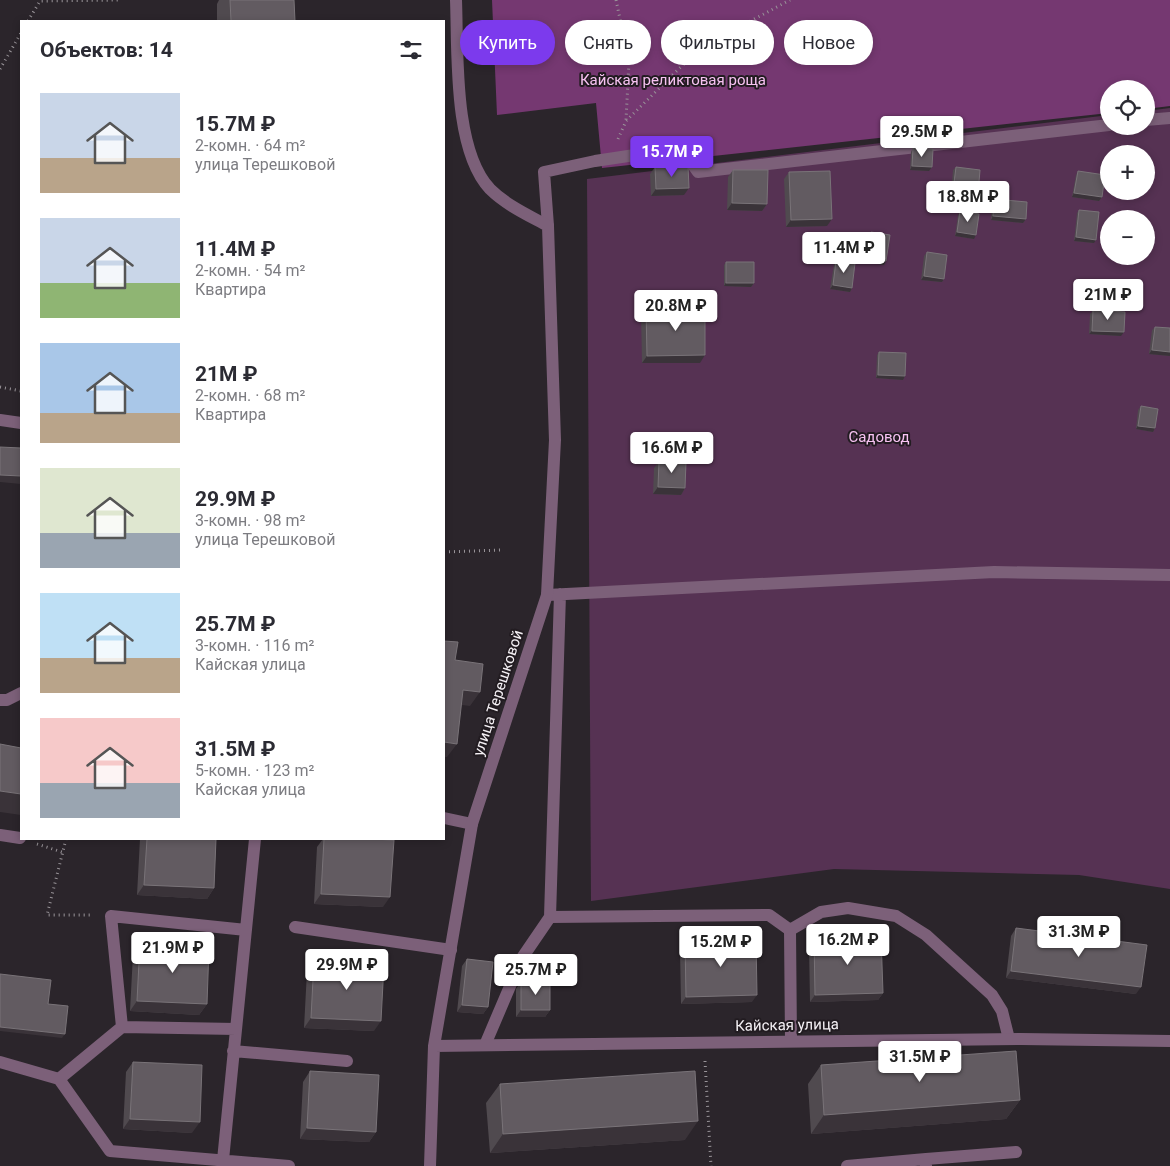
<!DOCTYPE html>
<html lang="ru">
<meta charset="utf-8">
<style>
:root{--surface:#fff;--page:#f2f2f3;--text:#2b2b33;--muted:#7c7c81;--accent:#7c3aed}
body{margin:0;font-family:Roboto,sans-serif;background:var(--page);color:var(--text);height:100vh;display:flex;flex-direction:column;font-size:19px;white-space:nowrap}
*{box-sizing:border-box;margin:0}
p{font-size:16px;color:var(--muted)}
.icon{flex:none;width:28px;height:28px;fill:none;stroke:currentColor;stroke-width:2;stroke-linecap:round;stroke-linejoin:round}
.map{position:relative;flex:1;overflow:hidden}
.panel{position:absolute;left:20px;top:20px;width:425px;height:820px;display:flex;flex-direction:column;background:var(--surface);border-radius:0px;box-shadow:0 2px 8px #0003}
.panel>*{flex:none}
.hud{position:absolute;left:460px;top:20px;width:475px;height:45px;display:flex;gap:10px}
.fabs{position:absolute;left:1100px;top:80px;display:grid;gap:10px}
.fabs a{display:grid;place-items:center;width:55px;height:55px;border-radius:50%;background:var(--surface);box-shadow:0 2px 8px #0003;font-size:25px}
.price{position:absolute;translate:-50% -42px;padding:0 11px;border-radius:5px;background:#fff;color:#222;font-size:16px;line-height:32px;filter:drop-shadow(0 1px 2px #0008)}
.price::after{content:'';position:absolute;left:50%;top:30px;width:15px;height:11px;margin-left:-8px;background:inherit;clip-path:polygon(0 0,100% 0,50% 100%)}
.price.on{background:var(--accent);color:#fff}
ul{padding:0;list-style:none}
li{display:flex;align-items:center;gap:15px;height:125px;padding:0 20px}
li span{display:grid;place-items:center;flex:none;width:140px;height:100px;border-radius:0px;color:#555}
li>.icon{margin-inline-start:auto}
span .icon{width:60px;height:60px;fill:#fffc;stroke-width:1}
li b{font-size:21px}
h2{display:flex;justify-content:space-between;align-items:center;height:60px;padding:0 20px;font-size:21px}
.pill{padding:0 18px;border-radius:22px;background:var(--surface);box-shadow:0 2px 8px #0003;font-size:18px;line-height:45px}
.pill.on{background:var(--accent);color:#fff}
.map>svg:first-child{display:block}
.green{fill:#563253;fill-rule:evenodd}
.forest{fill:#753871}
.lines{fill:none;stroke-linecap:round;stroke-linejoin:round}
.path{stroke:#999499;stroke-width:3;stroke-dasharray:1 4;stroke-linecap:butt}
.lane{stroke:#7c6079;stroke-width:12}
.street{stroke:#7c6079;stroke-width:12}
.wall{fill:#504a4f}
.shaded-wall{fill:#3a3339}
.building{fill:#625b61;stroke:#797378}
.labels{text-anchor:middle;stroke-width:4;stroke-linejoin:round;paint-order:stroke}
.park-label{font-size:15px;fill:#f7c2f2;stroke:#221c21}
.street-label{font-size:15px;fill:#f4f0f4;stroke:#221c21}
</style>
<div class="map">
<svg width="1170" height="1166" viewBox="0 0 1170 1166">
<rect width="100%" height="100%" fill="#2b252b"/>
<path class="green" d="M1170 108V889L1079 875 834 869 591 901 587 179 1109 115V126H1146V111ZM1109 154H1146V191H1109ZM1109 219H1146V256H1109Z"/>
<path class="forest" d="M492 0H1170V106L1146 109V89H1109V113L602 168 596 103 497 115Z"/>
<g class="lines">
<path class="path" d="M616 0 629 62 626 120
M28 21 40 1 120 0
M0 69 21 33
M618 139 626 121 700 48 790 0
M0 387 21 391
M444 552 502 550
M66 839 47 915H93
M37 844 62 852
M705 1061 711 1166"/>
<path class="lane" d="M1146 120 1170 118
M548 226 544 172 595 161 681 148 698 172 1109 125
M547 595 994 572 1170 575
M444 818 472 824
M0 835 20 838
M550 917 560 594
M295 927 451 950
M790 930 821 912 848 908 896 916 926 935 992 995 1002 1011 1009 1039
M122 1027 236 1029
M485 1045 522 958 550 917 769 915 790 930 791 1041
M233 1051 347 1061
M0 1062 59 1079 110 1151 289 1166
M59 1079 122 1027 111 916 246 930
M926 1159 1016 1152
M223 1160 255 839
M847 1166 926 1159V1166"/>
<path class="street" d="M0 420 21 423
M0 700H7L21 693
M434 1046 1021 1039 1170 1041
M430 1166 434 1046 472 824 547 595 555 440 548 226C528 215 506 205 490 189 453 150 458 51 456 0"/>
</g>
<path class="wall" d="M219 0H294L295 21H217V4Z
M913 148 932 167 929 171 910 170 911 152Z
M655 167 684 195 651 196 650 174Z
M956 167 975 197 951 195 953 170Z
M733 170 767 204 762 211 727 210 728 177Z
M1078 171 1102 197 1099 201 1072 197 1076 175Z
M789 172 827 226 786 227 784 179Z
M994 199 1026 219 1023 223 991 220 992 203Z
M1079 210 1094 243 1074 241 1077 213Z
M960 211 974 239 955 236 958 215Z
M871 232 886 261 884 265 865 262 868 236Z
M927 252 944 279 942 282 921 280 924 256Z
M836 261 852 288 850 292 830 289 834 264Z
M726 262 754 283 751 287 724 286V265Z
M646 308 700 363H642L641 315Z
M1093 310 1121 336 1089 334 1090 314Z
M1155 327 1170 356 1149 354 1152 330Z
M879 352 905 376 903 380 876 378 877 355Z
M1141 406 1155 428 1153 432 1136 429 1138 410Z
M659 461 685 488 681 495 653 494 654 468Z
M140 839H216L214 888 207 899 137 895Z
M323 839H369L383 907 314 904 317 847Z
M1016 928 1136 994 1006 978 1011 936Z
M814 938 883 993 878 1000 810 1002 809 945Z
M685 942 752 1002 681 1004 680 949Z
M140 943 207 1004 199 1015 130 1011 133 954Z
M467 959 488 1007 483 1014 457 1012 462 966Z
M314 960 374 1031 304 1028 307 971Z
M521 982 550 1010 545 1017H516V989Z
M133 1062 192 1133 123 1129 126 1072Z
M821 1065 1020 1100 1006 1119 811 1134 808 1084Z
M310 1071 376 1132 369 1142 300 1139 303 1082Z
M500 1084 685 1140 490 1153 486 1103Z"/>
<path class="shaded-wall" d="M912 166 932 167 929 171 910 170Z
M689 188 684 195 651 196 656 189Z
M953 191 978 194 975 197 951 195Z
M1074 193 1102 197 1099 201 1072 197Z
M732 203 767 204 762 211 727 210Z
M993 216 1026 219 1023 223 991 220Z
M832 219 827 226 786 227 791 220Z
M957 232 976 235 974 239 955 236Z
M1076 237 1096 240 1094 243 1074 241Z
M867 258 886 261 884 265 865 262Z
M924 276 944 279 942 282 921 280Z
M726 283H754L751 287 724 286Z
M833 285 852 288 850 292 830 289Z
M1092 331 1124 332 1121 336 1089 334Z
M1152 350 1170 352V356L1149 354Z
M705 355 700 363H642L647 356Z
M878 375 905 376 903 380 876 378Z
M1138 426 1155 428 1153 432 1136 429Z
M0 475 21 476V484L0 482Z
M658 487 685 488 681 495 653 494Z
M463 690 480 692 470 706 454 704Z
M444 742 457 744 447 757H444Z
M0 791 21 794V815L0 812Z
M144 885 214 888 207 899 137 895Z
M321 894 390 897 383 907 314 904Z
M1011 971 1141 987 1136 994 1006 978Z
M883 993 878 1000 810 1002 815 995Z
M757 995 752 1002 681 1004 686 997Z
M137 1001 207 1004 199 1015 130 1011Z
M462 1005 488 1007 483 1014 457 1012Z
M521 1010H550L545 1017H516Z
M311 1018 381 1021 374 1031 304 1028Z
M0 1027 65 1034 62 1038 0 1031Z
M1020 1100 1006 1119 811 1134 824 1115Z
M130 1119 200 1122 192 1133 123 1129Z
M698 1121 685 1140 490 1153 503 1134Z
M307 1128 376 1132 369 1142 300 1139Z"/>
<path class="building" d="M230 0H294L295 21H231Z
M913 148 933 149 932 167 912 166Z
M688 166 689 188 656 189 655 167Z
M956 167 980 170 978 194 953 191Z
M733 170H768L767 204 732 203Z
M830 171 832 219 791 220 789 172Z
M1078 171 1105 175 1102 197 1074 193Z
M994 199 1027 202 1026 219 993 216Z
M1079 210 1099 212 1096 240 1076 237Z
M960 211 979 214 976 235 957 232Z
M871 232 890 235 886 261 867 258Z
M927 252 947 255 944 279 924 276Z
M836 261 855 263 852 288 833 285Z
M726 262H754V283H726Z
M646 308H705V355L647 356Z
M1093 310 1125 312 1124 332 1092 331Z
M1155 327 1170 328V352L1152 350Z
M879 352 906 353 905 376 878 375Z
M1141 406 1158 409 1155 428 1138 426Z
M0 447 21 448V476L0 475Z
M659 461 686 462 685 488 658 487Z
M444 641 458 642 455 660 483 664 480 692 463 690 457 744 444 742Z
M0 744 21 748V794L0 791Z
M147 839H216L214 888 144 885Z
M324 839H369L394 840 390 897 321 894Z
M1016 928 1147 945 1141 987 1011 971Z
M881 936 883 993 815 995 814 938Z
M756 940 757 995 686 997 685 942Z
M140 943 209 947 207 1004 137 1001Z
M467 959 493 962 488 1007 462 1005Z
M314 960 384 964 381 1021 311 1018Z
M0 974 51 980 48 1004 68 1006 65 1034 0 1027Z
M521 982H550V1010H521Z
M1016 1051 1020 1100 824 1115 821 1065Z
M133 1062 202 1065 200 1122 130 1119Z
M310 1071 379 1075 376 1132 307 1128Z
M695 1071 698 1121 503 1134 500 1084Z"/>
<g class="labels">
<g class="park-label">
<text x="673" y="85">Кайская реликтовая роща</text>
<text x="879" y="442">Садовод</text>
</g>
<g class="street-label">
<text transform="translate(498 693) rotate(-72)" y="5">улица Терешковой</text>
<text transform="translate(787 1025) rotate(-1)" y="5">Кайская улица</text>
</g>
</g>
</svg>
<div class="fabs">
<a><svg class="icon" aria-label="locate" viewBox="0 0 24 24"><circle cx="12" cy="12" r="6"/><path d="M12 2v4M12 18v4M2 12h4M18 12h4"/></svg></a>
<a>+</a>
<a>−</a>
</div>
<b class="price" style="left:922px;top:158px">29.5M ₽</b>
<b class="price on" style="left:672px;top:178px">15.7M ₽</b>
<b class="price" style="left:968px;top:223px">18.8M ₽</b>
<b class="price" style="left:844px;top:274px">11.4M ₽</b>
<b class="price" style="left:1108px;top:321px">21M ₽</b>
<b class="price" style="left:676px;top:332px">20.8M ₽</b>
<b class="price" style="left:672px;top:474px">16.6M ₽</b>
<b class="price" style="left:1079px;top:958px">31.3M ₽</b>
<b class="price" style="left:848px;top:966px">16.2M ₽</b>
<b class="price" style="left:721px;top:968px">15.2M ₽</b>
<b class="price" style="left:173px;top:974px">21.9M ₽</b>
<b class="price" style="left:347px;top:991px">29.9M ₽</b>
<b class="price" style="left:536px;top:996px">25.7M ₽</b>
<b class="price" style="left:920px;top:1083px">31.5M ₽</b>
<div class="hud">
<a class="pill on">Купить</a>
<a class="pill">Снять</a>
<a class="pill">Фильтры</a>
<a class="pill">Новое</a>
</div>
<section class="panel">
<h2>Объектов: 14<svg class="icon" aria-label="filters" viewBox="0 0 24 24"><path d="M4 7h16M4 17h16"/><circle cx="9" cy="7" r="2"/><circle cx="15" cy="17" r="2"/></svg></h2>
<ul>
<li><span style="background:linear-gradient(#c9d6e8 65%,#b9a48a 0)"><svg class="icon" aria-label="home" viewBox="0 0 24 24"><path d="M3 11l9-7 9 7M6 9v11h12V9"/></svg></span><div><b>15.7M ₽</b><p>2-комн. · 64 m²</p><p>улица Терешковой</p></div></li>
<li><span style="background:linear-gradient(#c9d6e8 65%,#8fb573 0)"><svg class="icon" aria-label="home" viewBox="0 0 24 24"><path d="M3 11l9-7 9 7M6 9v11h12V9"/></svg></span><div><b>11.4M ₽</b><p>2-комн. · 54 m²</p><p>Квартира</p></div></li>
<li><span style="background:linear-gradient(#a9c7e8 70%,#b9a48a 0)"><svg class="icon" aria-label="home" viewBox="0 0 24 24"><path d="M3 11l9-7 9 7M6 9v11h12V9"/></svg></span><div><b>21M ₽</b><p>2-комн. · 68 m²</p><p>Квартира</p></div></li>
<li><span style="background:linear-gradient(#dfe7d0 65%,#9aa5b1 0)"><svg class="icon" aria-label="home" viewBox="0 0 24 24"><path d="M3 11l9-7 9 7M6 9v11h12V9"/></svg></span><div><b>29.9M ₽</b><p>3-комн. · 98 m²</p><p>улица Терешковой</p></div></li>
<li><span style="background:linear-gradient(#bfe0f5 65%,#b9a48a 0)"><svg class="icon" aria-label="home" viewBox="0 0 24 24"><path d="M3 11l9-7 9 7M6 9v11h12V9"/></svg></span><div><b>25.7M ₽</b><p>3-комн. · 116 m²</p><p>Кайская улица</p></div></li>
<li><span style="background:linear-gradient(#f6c9c9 65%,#9aa5b1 0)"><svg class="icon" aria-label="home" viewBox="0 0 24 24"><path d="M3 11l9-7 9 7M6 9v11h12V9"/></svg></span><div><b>31.5M ₽</b><p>5-комн. · 123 m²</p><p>Кайская улица</p></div></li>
</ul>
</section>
</div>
